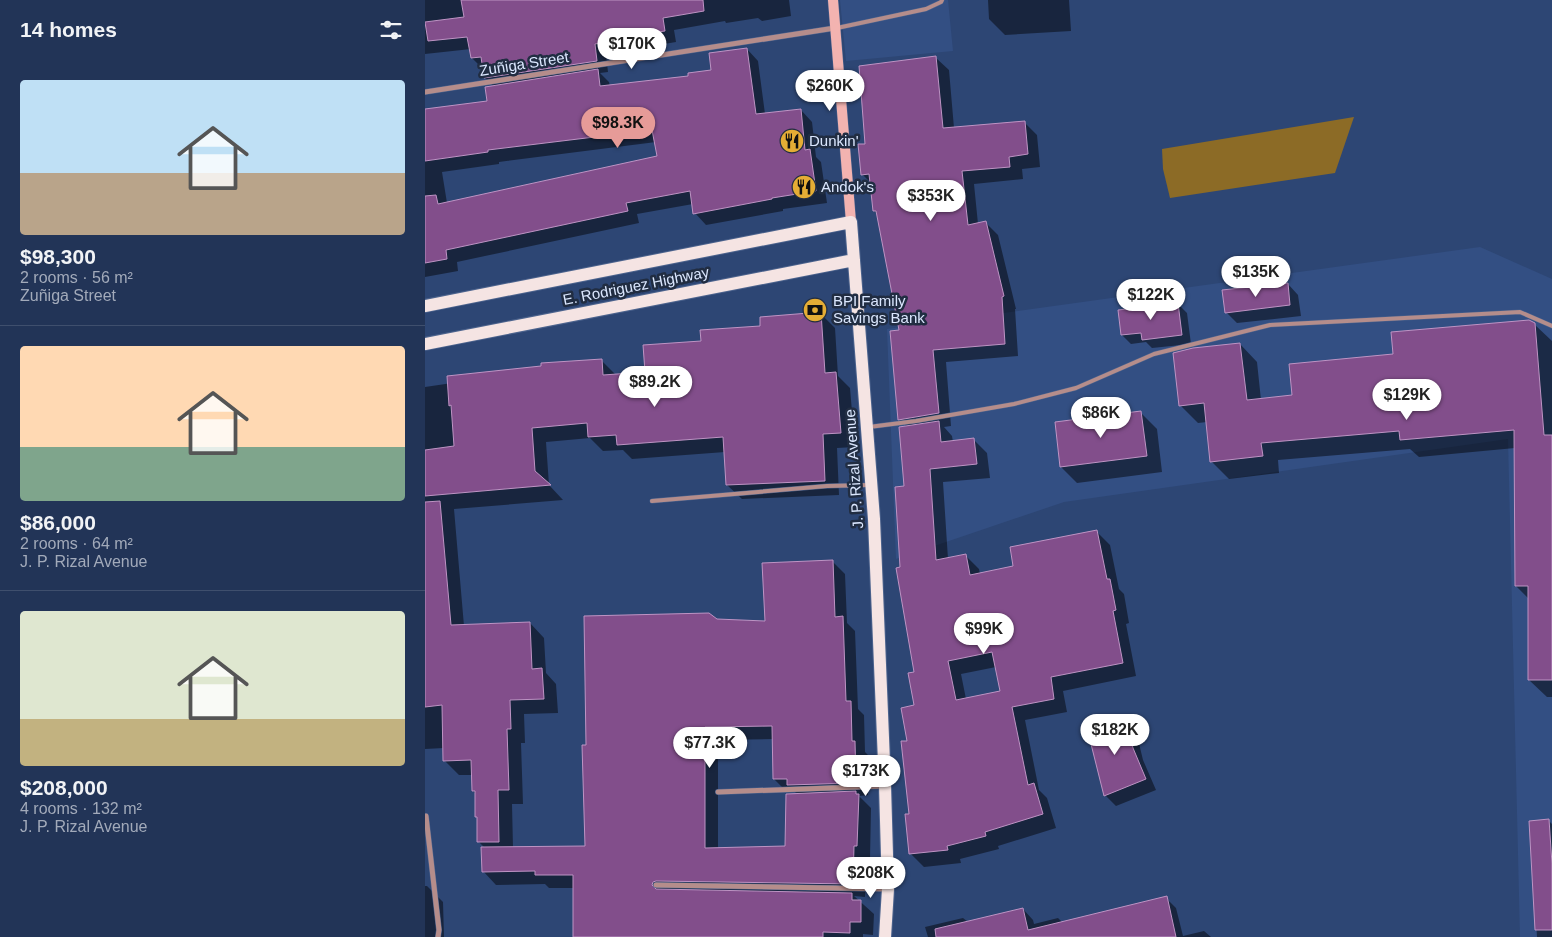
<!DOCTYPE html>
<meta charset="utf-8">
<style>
:root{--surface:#223457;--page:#2a3c5d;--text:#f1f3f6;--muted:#a2aaba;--line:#3f4f6d;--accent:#e69b98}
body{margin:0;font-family:Arial,sans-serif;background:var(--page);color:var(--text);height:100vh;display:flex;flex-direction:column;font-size:19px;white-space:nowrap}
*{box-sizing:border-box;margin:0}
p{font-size:16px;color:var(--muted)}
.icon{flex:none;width:28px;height:28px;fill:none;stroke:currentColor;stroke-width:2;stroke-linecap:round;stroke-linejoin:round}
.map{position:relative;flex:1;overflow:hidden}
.panel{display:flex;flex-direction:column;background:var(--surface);width:425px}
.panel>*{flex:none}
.price{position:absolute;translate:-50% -42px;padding:0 11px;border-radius:18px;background:#fff;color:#222;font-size:16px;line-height:32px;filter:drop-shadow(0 1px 2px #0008)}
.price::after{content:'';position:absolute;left:50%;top:30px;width:15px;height:11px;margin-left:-8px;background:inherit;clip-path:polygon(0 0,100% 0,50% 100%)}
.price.active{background:var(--accent);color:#111}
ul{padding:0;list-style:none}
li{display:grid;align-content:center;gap:10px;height:265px;padding:0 20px}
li+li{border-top:1px solid var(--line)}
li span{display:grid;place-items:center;height:155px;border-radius:5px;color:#555}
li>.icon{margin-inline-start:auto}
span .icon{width:90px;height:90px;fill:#fffc;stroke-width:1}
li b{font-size:21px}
h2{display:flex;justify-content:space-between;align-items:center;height:60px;padding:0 20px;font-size:21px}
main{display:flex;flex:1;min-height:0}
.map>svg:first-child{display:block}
.built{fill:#334f83}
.green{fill:#8c6b26}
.shadow{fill:#0007;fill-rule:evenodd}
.building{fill:#824e8b;stroke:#be94c4;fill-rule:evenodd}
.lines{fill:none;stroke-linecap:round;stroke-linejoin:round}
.service-casing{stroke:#4c638d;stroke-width:5}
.minor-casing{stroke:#4c638d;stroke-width:6}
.secondary-casing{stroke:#4c638d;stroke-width:11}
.primary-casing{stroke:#4c638d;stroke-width:14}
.service{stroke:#b58d8b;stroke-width:4}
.minor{stroke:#b58d8b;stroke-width:5}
.secondary{stroke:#f3b3b0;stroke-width:10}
.primary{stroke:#f5e4e3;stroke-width:12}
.labels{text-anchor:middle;stroke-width:5;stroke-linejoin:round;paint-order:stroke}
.street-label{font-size:15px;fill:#dbe7fe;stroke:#212d42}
.poi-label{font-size:15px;fill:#dbe7fe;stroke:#212d42;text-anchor:start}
</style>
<main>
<section class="panel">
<h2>14 homes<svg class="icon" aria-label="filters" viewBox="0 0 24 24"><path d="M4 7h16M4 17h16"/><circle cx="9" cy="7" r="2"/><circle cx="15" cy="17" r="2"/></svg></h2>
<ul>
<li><span style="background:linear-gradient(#bfe0f5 60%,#b9a48a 0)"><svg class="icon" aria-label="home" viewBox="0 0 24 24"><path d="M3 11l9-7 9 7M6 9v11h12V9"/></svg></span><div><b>$98,300</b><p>2 rooms · 56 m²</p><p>Zuñiga Street</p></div></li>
<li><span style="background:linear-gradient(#ffd9b3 65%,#7fa58c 0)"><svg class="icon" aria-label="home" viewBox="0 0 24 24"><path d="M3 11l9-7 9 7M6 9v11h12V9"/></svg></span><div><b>$86,000</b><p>2 rooms · 64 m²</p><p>J. P. Rizal Avenue</p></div></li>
<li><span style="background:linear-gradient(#dfe7d0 70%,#c2b280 0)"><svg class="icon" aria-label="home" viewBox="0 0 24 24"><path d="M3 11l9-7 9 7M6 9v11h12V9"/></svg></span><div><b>$208,000</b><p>4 rooms · 132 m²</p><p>J. P. Rizal Avenue</p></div></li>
</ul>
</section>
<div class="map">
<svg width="1127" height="937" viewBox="0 0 1127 937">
<rect width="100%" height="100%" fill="#2d4674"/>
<path class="built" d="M415 0H523L528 51 421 61Z
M1055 247 1127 279V937H1095L1083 439 639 502 471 559 462 329Z"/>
<path class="green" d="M929 117 910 173 745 198 738 169 737 149Z"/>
<path class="shadow" d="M0 0H364L366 16 337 21 333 18 301 23 300 21 249 30 251 42 203 50 204 52 181 55 183 72 175 73 184 82 185 87 264 77 288 71 322 49 333 61 340 114 376 110 387 122 391 157 396 162 402 203 358 209V211L281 225 270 213 268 204 212 214 214 223 32 262 33 271 0 277V110L63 102 69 87 60 78 59 70 47 58 46 49 0 54ZM231 142 233 157 22 203 17 172 74 164V162Z
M563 0H644L646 31 580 35 564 19Z
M511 58 524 70 529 128 599 122 612 135 615 167 597 169 598 179 549 184 553 224 560 222 573 235 591 309H590L593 356 521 362 526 426 519 427 527 436 528 442 549 440 562 453 565 478 518 482 523 559 541 556 554 569 555 574 590 567 672 532 685 545 694 589 699 594 704 623 701 624 711 676 638 691 642 712 600 720 614 790 622 798 631 828 573 846 574 849 535 859 536 863 499 867 485 853 484 742 491 706 490 673 476 568 482 427 474 419 476 332 453 214 449 211 446 183 437 174 441 145ZM571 667 576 692 541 699 536 674Z
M863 284 873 295 876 316 812 323 801 312Z
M753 304 762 313 766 344 727 348 721 342 706 344 697 335Z
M395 313 410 328 413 376 425 388 430 447 412 448 414 495 317 499 302 485 300 452 207 459 198 450 178 451 165 438 121 442 124 485 138 500 29 509 39 626 105 623 119 638 121 673 131 684 133 713 99 714 100 743H96L98 804H87L88 848H161L162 746 291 620 341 622 407 561 420 574 422 623 430 631 433 709 439 715 440 752 443 755V795L434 796 446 808 445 859H441L440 897 429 896 449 914 448 935 438 934V937H149V888H124L120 884 71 885 58 871 60 848 53 841V819L51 816V794L48 791V775H34L20 761 19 748 0 749V387L177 361 192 376 222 373 278 342ZM349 739V779L362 792H370L373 795 361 848 293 849V740Z
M1109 324 1127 341V697H1122L1104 680V599L1091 586 1090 448 994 457 985 449 853 460 854 473 804 479 786 461 782 422 773 423 756 406 815 344 832 362 836 400 868 396 969 355Z
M716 413 732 429 737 472 652 483 636 467Z
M700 720 711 731 718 760 731 790 691 806 680 795Z
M1124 821 1127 824V937H1112L1105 822Z
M0 886H2L18 902 19 937H0Z
M741 898 751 908 758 936 779 931 786 937H503L500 927 538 918 543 922 598 909 608 920 609 924 633 918 637 922Z"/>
<path class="building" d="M36 0H278L279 11 238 18 240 31 192 38 193 40 170 44 172 61 59 78 56 57 46 58 42 37 3 41 0 22 39 17Z
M322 48 331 114 376 109 380 150 385 149 391 191 347 198V199L268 214 265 191 201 203 203 211 21 250 22 259 0 263V196L11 195 13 204 232 156 227 130 63 150V152L0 161V109L62 101 60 87 173 69 175 86 263 76V73L286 70 284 53Z
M511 56 518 128 600 121 603 154 584 157 585 167 537 171 543 225 561 221 579 296 577 297 580 344 508 350 514 413 473 420 465 331 474 330 451 211H448L444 174 436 175 433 144H440L434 66Z
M863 283 865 305 800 313 797 290Z
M753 303 757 335 717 340 716 333 696 335 693 310Z
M396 312 400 373 411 372 416 433 398 434 400 481 301 485 298 437 192 445 191 435 163 437 162 423 107 428 110 471 126 485 0 496V450L29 446 26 405 24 406 22 376 116 366V363L177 359 178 375 220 372 218 345 276 341 275 330 335 326V317Z
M1104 320 1110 323 1119 435H1127V680H1103V586H1090L1089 430 975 440 974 431 836 443 838 456 785 462 779 403 754 406 748 353 768 348 815 343 822 400 867 395 864 364 968 354 966 332Z
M716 411 722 456 635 467 630 422Z
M514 421 516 442 549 438 552 464 505 469 511 560 541 554 545 575 588 566 585 547 672 530 682 579H685L691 610 688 611 698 663 626 677 629 699 587 707 603 785 609 783 618 814 560 832 561 836 522 846 523 850 484 854 480 814H484L476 741H482L476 708 489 705 483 673 489 672 471 568 475 567 470 487 479 486 474 427ZM567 652 575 691 531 700 523 661Z
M15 501 26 625 105 622 107 669 117 668 119 699 85 700 86 729H82L84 790H73L74 842H52V817H50V791H47L46 760 18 761 17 705 0 707V502Z
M408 560 410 617 418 616 421 701H426L427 741H430L431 783 362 785V779H348L347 726 280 727V848L360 846 361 794 431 791V794H434L432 846H429L428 884 231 881 228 882 227 885 231 889 427 893V900H436V922H425V933L398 932V937H148V875H110V871L57 872 56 847 160 846 157 745H161L159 616 284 613 292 619 340 621 337 563Z
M700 718 708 748 721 779 679 796 662 728Z
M1124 819 1127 864V930H1110L1104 821Z
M742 896 751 937H511L510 929 598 908 603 930Z"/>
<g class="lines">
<g class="service-casing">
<path id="service" d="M412 28 501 9 516 2 517 0
M444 427 491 421 589 404 651 388 729 354 845 325 1095 312 1127 326
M227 501 402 486 444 485"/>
</g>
<g class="minor-casing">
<path id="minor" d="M0 92 410 28
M293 792 460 786
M1 816 14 930 13 937
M231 885 463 889"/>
</g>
<g class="secondary-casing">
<path id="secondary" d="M408 0 426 222"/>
</g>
<g class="primary-casing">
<path id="primary" d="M0 306 426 222 449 519 460 786 463 889 460 937
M0 344 429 260"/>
</g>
<use href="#service" class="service"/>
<use href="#minor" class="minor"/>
<use href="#secondary" class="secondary"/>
<use href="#primary" class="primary"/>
</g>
<defs>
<g id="restaurant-disc" transform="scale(1.25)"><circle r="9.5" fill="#e5ad35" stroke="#212d42"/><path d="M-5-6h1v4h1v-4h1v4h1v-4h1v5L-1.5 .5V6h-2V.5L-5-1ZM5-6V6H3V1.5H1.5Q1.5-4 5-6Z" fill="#111"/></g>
<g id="bank-disc" transform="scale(1.25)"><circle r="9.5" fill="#e5ad35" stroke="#212d42"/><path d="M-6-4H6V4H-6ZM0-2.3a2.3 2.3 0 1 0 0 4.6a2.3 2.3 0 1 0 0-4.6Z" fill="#111"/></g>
</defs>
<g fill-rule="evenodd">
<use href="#restaurant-disc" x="367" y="141"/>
<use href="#restaurant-disc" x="379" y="187"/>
<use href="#bank-disc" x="390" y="310"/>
</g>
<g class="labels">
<g class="street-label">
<text transform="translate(99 64) rotate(-9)" y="5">Zuñiga Street</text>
<text transform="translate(211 286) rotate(-11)" y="5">E. Rodriguez Highway</text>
<text transform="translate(429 469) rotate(-94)" y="5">J. P. Rizal Avenue</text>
</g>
<g class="poi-label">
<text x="384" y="146">Dunkin'</text>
<text x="396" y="192">Andok's</text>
<text x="408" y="306">BPI Family<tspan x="408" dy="17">Savings Bank</tspan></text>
</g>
</g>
</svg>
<b class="price" style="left:207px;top:70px">$170K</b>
<b class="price" style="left:405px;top:112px">$260K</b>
<b class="price active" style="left:193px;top:149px">$98.3K</b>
<b class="price" style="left:506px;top:222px">$353K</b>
<b class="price" style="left:831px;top:298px">$135K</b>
<b class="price" style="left:726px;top:321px">$122K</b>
<b class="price" style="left:230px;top:408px">$89.2K</b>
<b class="price" style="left:982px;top:421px">$129K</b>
<b class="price" style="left:676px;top:439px">$86K</b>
<b class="price" style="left:559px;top:655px">$99K</b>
<b class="price" style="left:690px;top:756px">$182K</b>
<b class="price" style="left:285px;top:769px">$77.3K</b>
<b class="price" style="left:441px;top:797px">$173K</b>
<b class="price" style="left:446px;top:899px">$208K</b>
</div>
</main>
